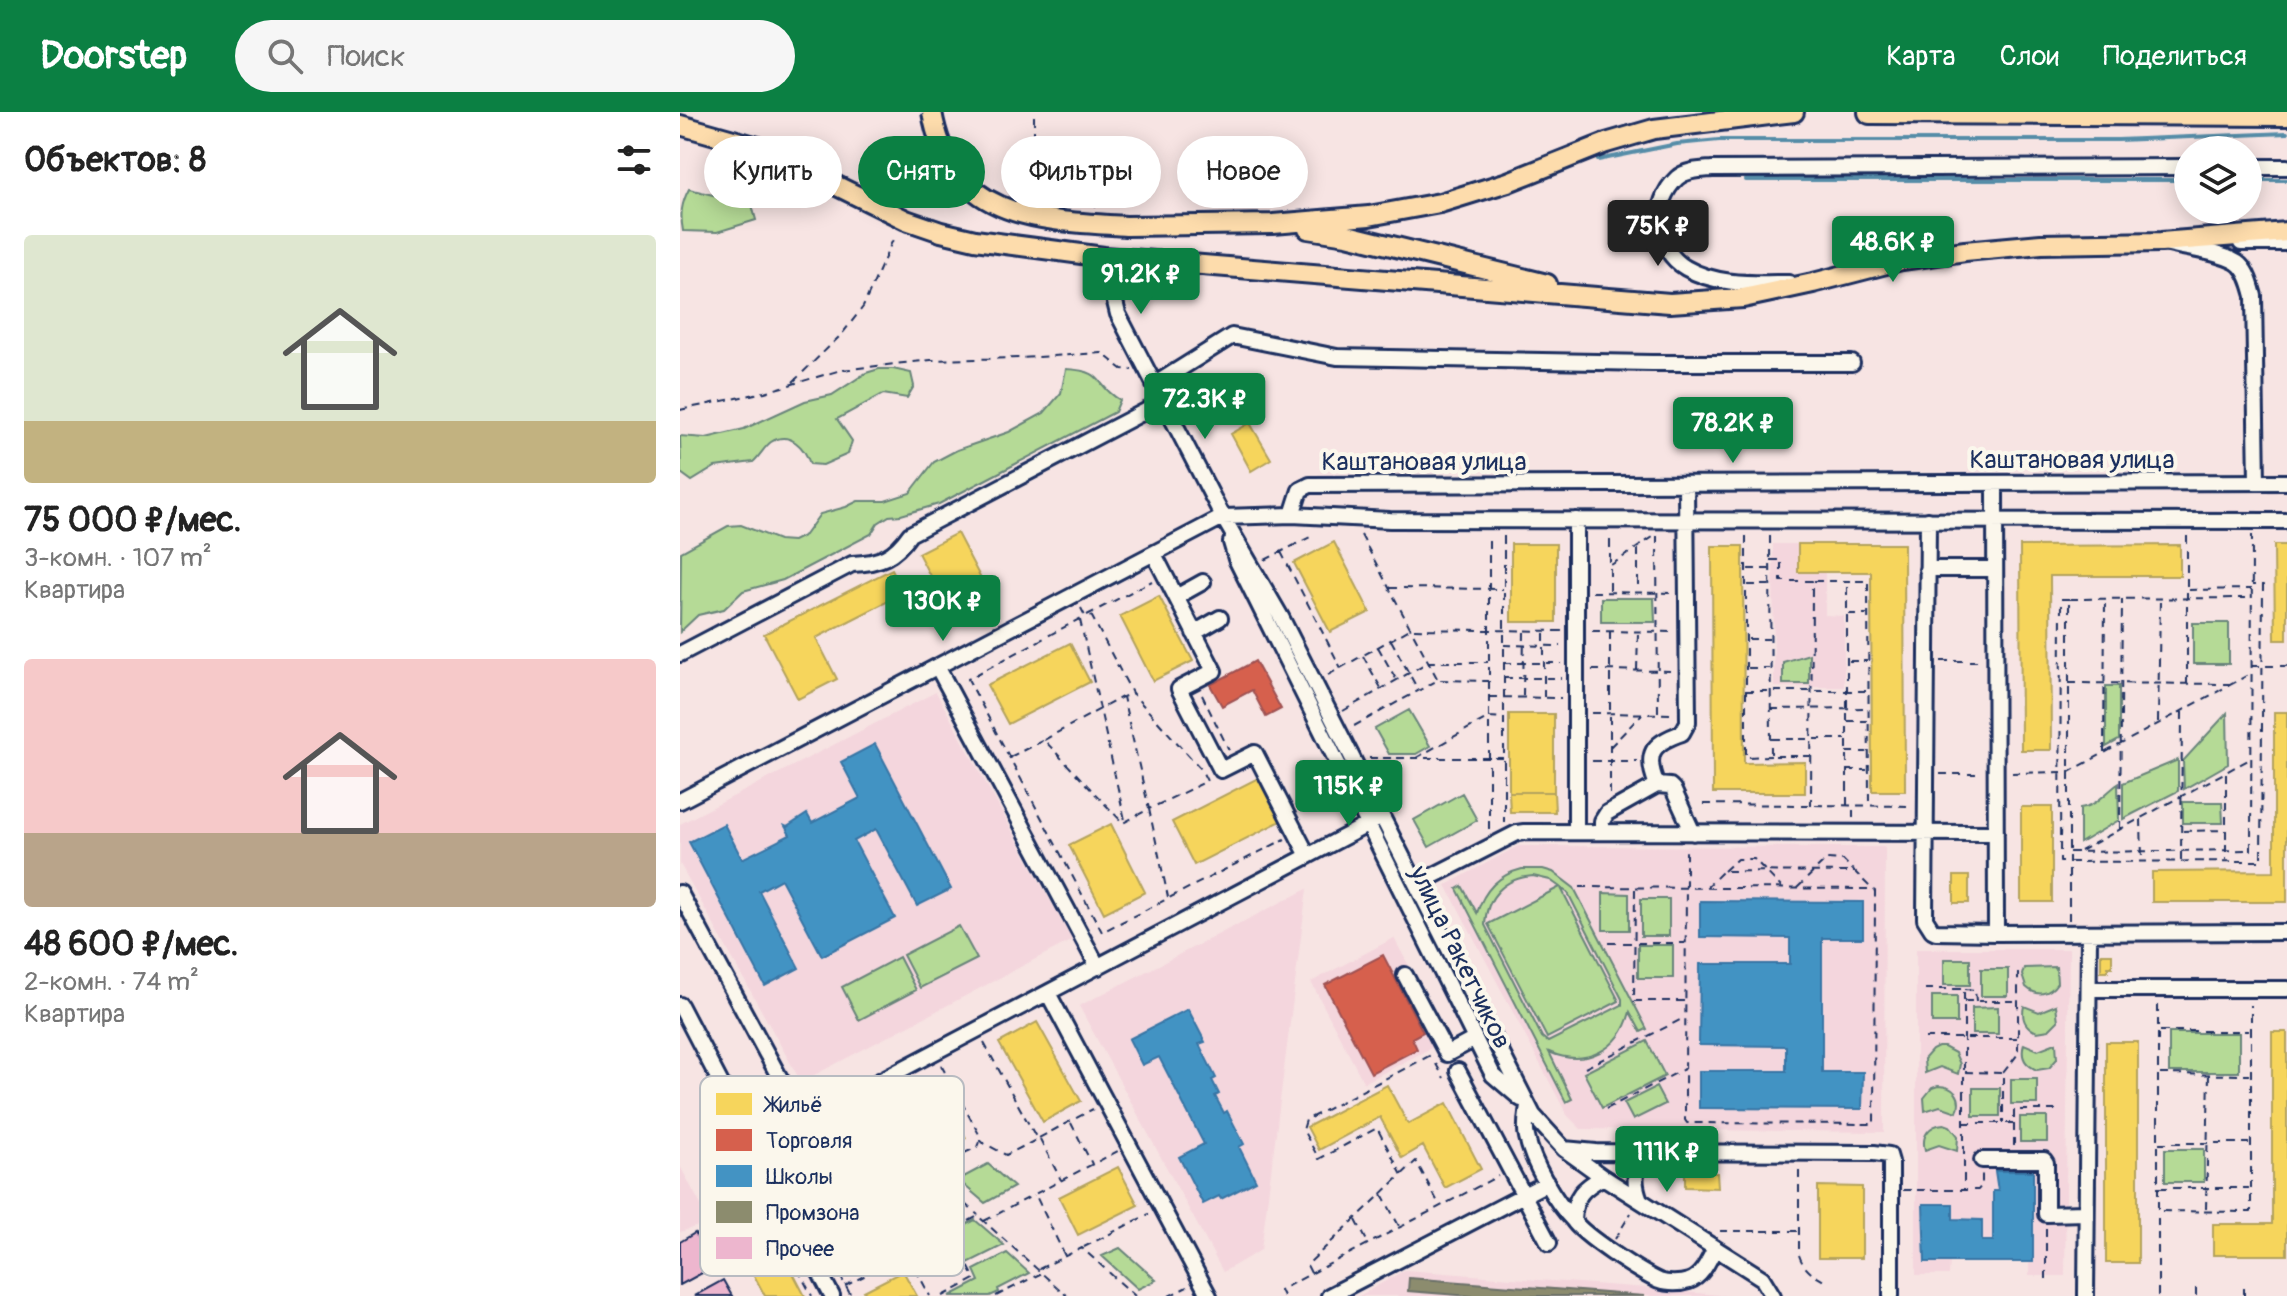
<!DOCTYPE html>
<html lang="ru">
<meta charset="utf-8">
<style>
:root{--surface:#fff;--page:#f6f6f6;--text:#222;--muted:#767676;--accent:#0b8043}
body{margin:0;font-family:Pangolin,sans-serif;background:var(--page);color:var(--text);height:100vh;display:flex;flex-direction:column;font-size:30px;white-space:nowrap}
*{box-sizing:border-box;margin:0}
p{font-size:26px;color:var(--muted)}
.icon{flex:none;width:44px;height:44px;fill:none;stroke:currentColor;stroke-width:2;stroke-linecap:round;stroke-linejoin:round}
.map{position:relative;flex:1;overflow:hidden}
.panel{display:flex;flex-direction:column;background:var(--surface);width:680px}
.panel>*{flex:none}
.guide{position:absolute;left:24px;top:24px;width:760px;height:72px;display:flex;gap:16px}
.tools{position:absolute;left:1494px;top:24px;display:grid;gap:16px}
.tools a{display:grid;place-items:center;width:88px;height:88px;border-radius:50%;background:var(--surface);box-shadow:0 4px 20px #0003;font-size:40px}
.price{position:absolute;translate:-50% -68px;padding:0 18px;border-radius:8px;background:var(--accent);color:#fff;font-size:26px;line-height:52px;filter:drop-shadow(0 2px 4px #0008)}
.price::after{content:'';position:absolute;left:50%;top:48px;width:24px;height:18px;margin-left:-12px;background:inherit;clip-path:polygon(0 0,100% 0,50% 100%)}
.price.active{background:#222;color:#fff}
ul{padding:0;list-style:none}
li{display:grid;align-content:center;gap:16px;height:424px;padding:0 24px}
li span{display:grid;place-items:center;height:248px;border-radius:8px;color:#555}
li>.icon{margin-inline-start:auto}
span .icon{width:144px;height:144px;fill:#fffc;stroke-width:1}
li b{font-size:34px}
h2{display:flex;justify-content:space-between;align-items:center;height:96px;padding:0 24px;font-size:34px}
.pill{padding:0 28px;border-radius:36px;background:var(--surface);box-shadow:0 4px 20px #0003;font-size:28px;line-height:72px}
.pill.active{background:var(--accent);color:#fff}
header{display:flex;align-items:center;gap:48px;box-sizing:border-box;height:112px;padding:0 40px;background:var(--accent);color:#fff}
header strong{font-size:38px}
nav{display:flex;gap:44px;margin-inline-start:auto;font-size:28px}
.search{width:560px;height:72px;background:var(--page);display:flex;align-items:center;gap:20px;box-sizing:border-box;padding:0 28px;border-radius:44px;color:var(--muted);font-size:30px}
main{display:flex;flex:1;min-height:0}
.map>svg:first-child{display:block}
.built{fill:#f4d6dd}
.green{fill:#b5da96;stroke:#68847a;stroke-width:2;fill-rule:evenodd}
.homes{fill:#f6d55c;stroke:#b4a35d;stroke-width:2}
.shops{fill:#d6604d;stroke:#9e5152;stroke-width:2}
.schools{fill:#4393c3;stroke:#3775a5;stroke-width:2}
.industry{fill:#8c8c6e;stroke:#6a7069;stroke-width:2}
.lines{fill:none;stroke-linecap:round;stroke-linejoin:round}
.stream{stroke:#568da8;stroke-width:4}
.building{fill:#edb6ce;stroke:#1b2f5e;stroke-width:2}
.minor-casing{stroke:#1b2f5e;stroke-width:20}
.major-casing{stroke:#1b2f5e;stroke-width:24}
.highway-casing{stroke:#1b2f5e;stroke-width:28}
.path{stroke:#1b2f5e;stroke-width:2;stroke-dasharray:8 6;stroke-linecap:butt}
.minor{stroke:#fbf7ec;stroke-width:14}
.major{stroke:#fddcac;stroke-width:18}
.highway{stroke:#fddcac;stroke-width:22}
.major-bridge-casing{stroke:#1b2f5e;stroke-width:24;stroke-linecap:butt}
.major-bridge{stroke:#fddcac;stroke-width:18}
.labels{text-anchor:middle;stroke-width:8;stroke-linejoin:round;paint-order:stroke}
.street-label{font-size:26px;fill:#1b2f5e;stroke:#fbf7ec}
.key{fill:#fbf7ec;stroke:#b8bbc1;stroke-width:2}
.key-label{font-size:22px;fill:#1b2f5e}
</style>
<header>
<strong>Doorstep</strong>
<div class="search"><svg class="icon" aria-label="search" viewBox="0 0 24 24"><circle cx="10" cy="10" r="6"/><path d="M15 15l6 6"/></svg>Поиск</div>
<nav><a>Карта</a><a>Слои</a><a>Поделиться</a></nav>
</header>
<main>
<section class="panel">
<h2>Объектов: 8<svg class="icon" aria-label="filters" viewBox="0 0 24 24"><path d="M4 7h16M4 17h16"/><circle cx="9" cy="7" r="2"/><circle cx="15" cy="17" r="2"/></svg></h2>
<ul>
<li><span style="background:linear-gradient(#dfe7d0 75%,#c2b280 0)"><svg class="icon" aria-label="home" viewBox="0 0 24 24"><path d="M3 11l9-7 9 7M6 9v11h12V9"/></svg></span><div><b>75 000 ₽/мес.</b><p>3-комн. · 107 m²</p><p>Квартира</p></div></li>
<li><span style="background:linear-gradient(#f6c9c9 70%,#b9a48a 0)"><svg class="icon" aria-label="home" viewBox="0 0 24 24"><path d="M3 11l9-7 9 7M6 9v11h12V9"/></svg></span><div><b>48 600 ₽/мес.</b><p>2-комн. · 74 m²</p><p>Квартира</p></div></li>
</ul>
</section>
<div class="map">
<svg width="1607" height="1184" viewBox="0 0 1607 1184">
<rect width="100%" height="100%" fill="#f7e4e3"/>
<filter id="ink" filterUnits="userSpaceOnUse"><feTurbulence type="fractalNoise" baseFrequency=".0125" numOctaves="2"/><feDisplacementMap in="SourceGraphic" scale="16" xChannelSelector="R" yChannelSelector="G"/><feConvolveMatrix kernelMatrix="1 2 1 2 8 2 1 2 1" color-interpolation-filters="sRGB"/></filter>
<g filter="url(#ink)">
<path class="built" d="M1093 432H1191V460L1145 461V503L1164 504V575H1094Z
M256 580 392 828 121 970 0 752V712Z
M838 734 1205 735 1204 1020 901 1017 887 1003 766 773Z
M627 777 581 1138 543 1160 399 894Z
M714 826 768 927 684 971 631 870Z
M1236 837H1389L1385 1164H1349V1150H1270L1269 1163H1236Z
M0 1054 30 1110 0 1120Z
M725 1158 966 1176 1048 1184H679Z"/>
<path class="green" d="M9 77 37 84 61 83 72 93 76 108 37 120 3 119C0 103 1 92 9 77Z
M199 257H213L231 261 234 274 227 286 203 282 157 307 172 329 168 342 143 353 130 352C125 336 110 318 91 330 85 334 79 345 73 350L35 355 12 369 1 361 0 324 26 326 64 317 125 289 152 283 186 261Z
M386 257C427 259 413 272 440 288L435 300 259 392 221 403 209 404 198 411 191 422 103 468 63 479 44 497 18 503 0 520 1 440 48 414 61 413 99 428 113 429 125 423 140 402 166 395 178 389H205L230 381 254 350 277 338 329 320 364 301 381 281Z
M921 486H974L975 510H921Z
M1513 511H1549V552H1513Z
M1129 542V572H1103V550Z
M1426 574H1439V628L1426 635Z
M729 598 750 634 736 642H709L695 617Z
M1547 601 1548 652 1504 677 1503 649Z
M1498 648V679L1443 707V671Z
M1438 672 1439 708 1400 731V696C1417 694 1425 681 1438 672Z
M782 681 797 708 749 735 734 708Z
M1503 690H1542L1543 711H1503Z
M842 757H863L873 760 894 776 967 917 961 920 950 900C940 938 905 956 869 940L892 987 886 990 777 777 782 774 797 801C804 778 818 763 842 757ZM853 764 870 768 880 775 808 812 867 926 939 889 881 776 888 781 942 887V893L868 930 862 925 805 813C806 785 824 766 853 764Z
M923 781 949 782V818H923Z
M961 787H989V824H961Z
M279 814 297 847 240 876 223 843Z
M958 833H993V866H958Z
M219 845 236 878 179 908 162 875Z
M1264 847H1290V873H1264Z
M1376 855 1377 871C1369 883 1357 885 1346 875L1342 863 1344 856Z
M1301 857H1328V884H1301Z
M1252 884H1277V911H1252Z
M1376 893 1378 909 1369 918 1357 920C1345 915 1341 907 1344 894L1359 900Z
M1318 895V922H1292V896Z
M1489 921H1559V960H1489Z
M967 929 985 964 922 996 904 961Z
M1376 931 1377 947 1369 956 1357 958C1345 953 1340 945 1344 932L1358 938Z
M1258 935H1264L1275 941 1280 952 1278 962 1260 955 1245 961 1244 947 1252 938Z
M1331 967H1357V992H1331Z
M1258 974C1274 974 1283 985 1277 1000L1260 994 1245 999 1244 986 1252 976Z
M976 975 985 992 953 1008 944 991Z
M1293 976H1320V1004H1293Z
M1340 1005H1367V1030H1340Z
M1264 1012 1270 1014 1278 1024 1277 1039 1259 1033 1245 1038C1241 1024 1249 1013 1264 1012Z
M1485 1037H1524V1070H1485Z
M308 1052 334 1075 305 1091 278 1068Z
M295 1108 324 1133 288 1151 272 1120Z
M440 1136 476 1168 458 1177 422 1144Z
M327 1141 349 1161 318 1177 319 1180 310 1184H270L299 1169 294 1158Z"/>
<path class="homes" d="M570 311 591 347 571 359 551 322Z
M277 421 311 486 272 506 238 441Z
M654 430 690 500 650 520 614 451Z
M831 432H876V510H831Z
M1118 432H1224L1225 679H1192L1191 460H1118Z
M1500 433V464H1370L1371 638H1341L1340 434Z
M1594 433H1607V528H1595Z
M1032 434H1063L1064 651 1125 650V681H1033Z
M212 457 224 481 136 526 157 567 118 587 84 522Z
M479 484 513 549 473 569 440 504Z
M390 531 410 570 328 612 307 573Z
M1594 600H1607V790H1472V760L1594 759Z
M829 602H874V680H829Z
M578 666 601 709 514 753 492 710Z
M829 680H874L875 700H830Z
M1341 695H1372V790H1341Z
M431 712 465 780 424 801 389 733Z
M1274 764H1289V791H1274Z
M1421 842H1432V855H1428V859H1421Z
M357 910 401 989 363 1010 319 931Z
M1592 920H1607V1143H1533V1112H1592Z
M1426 930H1458V1151H1426Z
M254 966 286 1026 248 1047 216 987Z
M707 973 728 1012 767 991 801 1057 765 1076 743 1034 722 1046 700 1005 639 1038 627 1015Z
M438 1055 458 1093 398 1123 379 1085Z
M1005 1061H1037L1038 1076 1005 1075Z
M1138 1074 1182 1075V1146H1138Z
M69 1077 125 1184H85L37 1094Z
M223 1159 237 1184H187L184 1179Z"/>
<path class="shops" d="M575 549 601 597 586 605 572 578 542 594 530 573Z
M703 843 743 920 732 926 737 937 691 961 645 873Z"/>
<path class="schools" d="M195 632 271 777 237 794 196 717 174 729 215 806 142 844 101 767 79 779 119 856 85 874 9 730 44 712 62 747 110 723 105 714 107 715 127 702 132 711 180 686 161 650Z
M1020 789 1183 790V826H1142V960H1183L1182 997 1019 996V959H1106V934L1019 933 1020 852H1110V826L1020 825Z
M508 897 525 930 519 932 536 966 532 968 539 982 535 984 544 1001 547 999 564 1032 559 1035 576 1069 541 1087 539 1084 523 1092 499 1045 524 1032 479 945 462 953 449 927Z
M1315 1059H1353V1150H1245L1243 1092H1273V1107L1302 1108V1129H1313V1079H1318Z"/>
<path class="industry" d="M729 1166 964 1184H791L728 1179Z"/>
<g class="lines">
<path class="stream" d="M918 48 997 32 1039 28H1438L1607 21
M1066 68H1508
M1568 68H1607"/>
</g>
<path class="building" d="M15 1121 33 1155 0 1173V1130Z
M43 1168 52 1184H14Z"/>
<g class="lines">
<g class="minor-casing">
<path id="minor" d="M1568 55H1607
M1561 131H1607
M1489 132C1507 137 1547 141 1560 153 1568 161 1571 173 1574 184L1577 370
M424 145 438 202 543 405 601 505 853 1003 884 1037 923 1065 1082 1166 1093 1184
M1109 171C1075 171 1037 174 1006 156 975 138 970 91 997 66 1006 58 1020 58 1032 57L1508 55
M474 273 552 224 657 245 972 251H1172
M1315 371 1316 821 1607 820
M612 403 710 408 1607 409
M1248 408 1245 807 1252 818 1256 820 1316 821
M551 430 556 447 813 963 841 987
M474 442 534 559 499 577 541 658 575 641 628 744
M1247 457H1315
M496 485 523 470
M514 521 540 506
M0 542 172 452C200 451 214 445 230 422L483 290
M258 556 418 855
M977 673C964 642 972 631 1002 621L1008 610 1006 372
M0 689 543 405 612 403 620 378 630 373 1607 370
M896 720V408
M922 720V709L927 701 977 673 990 674 993 677 1013 721
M737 772 837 721 844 720 1316 721
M0 781 123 1009
M725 863 767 942 795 927
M1409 877H1607
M368 881 529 1184
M0 893 74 1035
M778 959 869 1131
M848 993C847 1003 844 1015 847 1025 852 1050 875 1090 893 1108
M884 1037 916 1040 1194 1041 1209 1043 1211 1050V1184
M1302 1048H1364L1366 1051V1102L1406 1101
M923 1065C903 1076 894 1084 893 1108 902 1123 961 1161 979 1169 987 1172 1000 1172 1009 1169 1023 1164 1029 1147 1035 1136
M960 1088C952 1067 954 1055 971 1040
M88 1108 107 1097
M152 1184 74 1035 702 705
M649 1184 867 1071
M1406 1184 1409 821"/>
</g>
<g class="major-casing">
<path id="major" d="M0 13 78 35 226 108 261 120 295 128 424 145 990 191 1063 186 1133 171 1222 148 1285 139 1361 132 1481 130 1607 120
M446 114 593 112 689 104 760 91 828 70 926 31 974 17 1114 0
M628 117 667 123 867 172"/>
</g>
<g class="highway-casing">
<path id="highway" d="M1190 0 1607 2"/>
</g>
<path class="path" d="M337 38V45L390 46 408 60 416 95
M338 38H354V0
M374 93 376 47
M113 270 162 222 183 195 215 123
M0 298 85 280 161 258 251 248 340 246 422 241 442 257 452 258
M681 423 758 568
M824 424V710
M977 424 978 602
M1066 424V645L1091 644
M1090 424 1091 644H1131
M958 437V479
M601 440 661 556
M585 448 634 423
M1090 448H1101V469H1132L1131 693
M931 453 976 423
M1068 457H1089
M1134 469H1188L1189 694
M1068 473H1089
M709 476 823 477
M930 478V424
M1509 478 1571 477
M912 480 994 481
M1389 487H1381L1380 750 1581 749 1583 473H1572
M401 496 405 504 288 567 422 820 605 727
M1169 502H1187
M407 503 472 469
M411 503 452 581 521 657 527 669 469 697 443 585 452 581
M400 508 445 708
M912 519 994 520
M1068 527H1089
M711 528 738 578
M824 533 881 534
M698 535 716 567
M683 544 701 576
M1169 549H1187
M1261 549H1302
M824 551H881
M1572 554H1607
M1068 556H1089
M912 558 994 559
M957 558 958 521
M648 563 730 517 882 519
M824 566H881
M1389 571 1550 572
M1507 572V424
M1066 579H1187
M522 583 549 638
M843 584 844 519
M809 585 881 586
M864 585V519
M1091 597 1187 596
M663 599 748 550H808
M912 601 994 602
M1167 609H1187
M1478 610 1480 489
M674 614 758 568 808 569
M1092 627H1166
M364 628 442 585
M930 635 962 602
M1167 640H1187
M1424 640 1425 487
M330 645 364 628 443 711 469 697 488 785
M689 646H823
M736 646 809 605 823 606
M912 649H957
M1167 658H1187
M1332 661 1389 660 1572 561
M1260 662H1301
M1546 662V748
M930 682V520
M1023 692 1233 694
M1167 693V470
M1173 706V695
M1461 707 1462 748
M809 717V424
M1440 717 1442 487
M1503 719 1545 718
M1400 739 1570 647
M1389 740 1571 738 1572 423
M1501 748 1502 599
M1044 759 1057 747H1074L1101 775
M900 775 1192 777 1195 779 1194 1012 1007 1011 1005 1008C1005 917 1006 825 1006 734
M1026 776 1043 759 1175 760 1191 776
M1117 776 1147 747 1163 748 1174 759
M955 777 954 889H1004
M1389 808V487L1570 486
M929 831H1005
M1245 877H1284V1078
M1285 877 1295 878 1296 889
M1284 889H1337
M1478 893V1099L1571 1100V893
M1480 919H1569
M1245 926H1337
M304 931 357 1027 413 997
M756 952 764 966
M261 953 300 1024V1029L326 1043 356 1028
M905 956 1004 906
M1285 960 1323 961V1011
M1323 961 1338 942V860
M1480 962 1569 963
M199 988 241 1063H250L298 1103
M926 997 1004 957
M156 1009 250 1184
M391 1011 412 1052
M1284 1011H1333
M360 1027 381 1068
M1479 1031H1569
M1334 1034V998H1376
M94 1039 171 1184
M68 1054 64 1056 84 1093
M1119 1059V1143C1124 1158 1133 1163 1146 1170
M722 1063 697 1016 639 1047 623 1018 626 1008 751 943
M1479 1076H1569
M1223 1078H1298L1302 1073V1061
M702 1082 719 1114
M196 1084 297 1035 299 1030
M1526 1097 1529 963
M192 1099 150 1017 109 1040 152 1121 201 1095
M676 1108 688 1131
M304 1109 354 1083
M1366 1117V1172
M1040 1119H1117
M98 1120 132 1184
M935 1127 951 1101
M404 1135 469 1102
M385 1144 355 1082 438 1039
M359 1157 402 1136 455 1184
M631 1161 627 1153 736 1049 760 1094
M165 1174 298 1104 387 1184
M263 1184 295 1167 270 1119
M316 1184 360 1162
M489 1184 507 1175
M603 1184 600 1178 818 1064
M1478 1184V1101
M1516 1184V1172
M1564 1184V1173"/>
<use href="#minor" class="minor"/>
<use href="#major" class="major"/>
<use href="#highway" class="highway"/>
<g class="major-bridge-casing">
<path id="major-bridge" d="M252 0C270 107 359 109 446 114"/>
</g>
<use href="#major-bridge" class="major-bridge"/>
</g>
</g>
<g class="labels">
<g class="street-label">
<text x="1392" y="356">Каштановая улица</text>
<text x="744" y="358">Каштановая улица</text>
<text transform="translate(781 845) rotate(64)" y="9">улица Ракетчиков</text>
</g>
</g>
<rect x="20" y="964" width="264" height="200" rx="12" class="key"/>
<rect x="36" y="981" width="36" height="22" fill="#f6d55c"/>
<rect x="36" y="1017" width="36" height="22" fill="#d6604d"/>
<rect x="36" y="1053" width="36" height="22" fill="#4393c3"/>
<rect x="36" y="1089" width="36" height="22" fill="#8c8c6e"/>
<rect x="36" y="1125" width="36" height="22" fill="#edb6ce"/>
<g class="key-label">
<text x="86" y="1000">Жильё</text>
<text x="86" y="1036">Торговля</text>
<text x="86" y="1072">Школы</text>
<text x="86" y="1108">Промзона</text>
<text x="86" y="1144">Прочее</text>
</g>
</svg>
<div class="tools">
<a><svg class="icon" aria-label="layers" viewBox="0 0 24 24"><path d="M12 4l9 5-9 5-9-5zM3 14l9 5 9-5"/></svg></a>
</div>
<b class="price active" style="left:978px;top:156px">75K ₽</b>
<b class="price" style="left:1213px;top:172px">48.6K ₽</b>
<b class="price" style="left:461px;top:204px">91.2K ₽</b>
<b class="price" style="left:525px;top:329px">72.3K ₽</b>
<b class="price" style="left:1053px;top:353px">78.2K ₽</b>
<b class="price" style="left:263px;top:531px">130K ₽</b>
<b class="price" style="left:669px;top:716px">115K ₽</b>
<b class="price" style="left:987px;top:1082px">111K ₽</b>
<div class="guide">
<a class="pill">Купить</a>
<a class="pill active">Снять</a>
<a class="pill">Фильтры</a>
<a class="pill">Новое</a>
</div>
</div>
</main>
